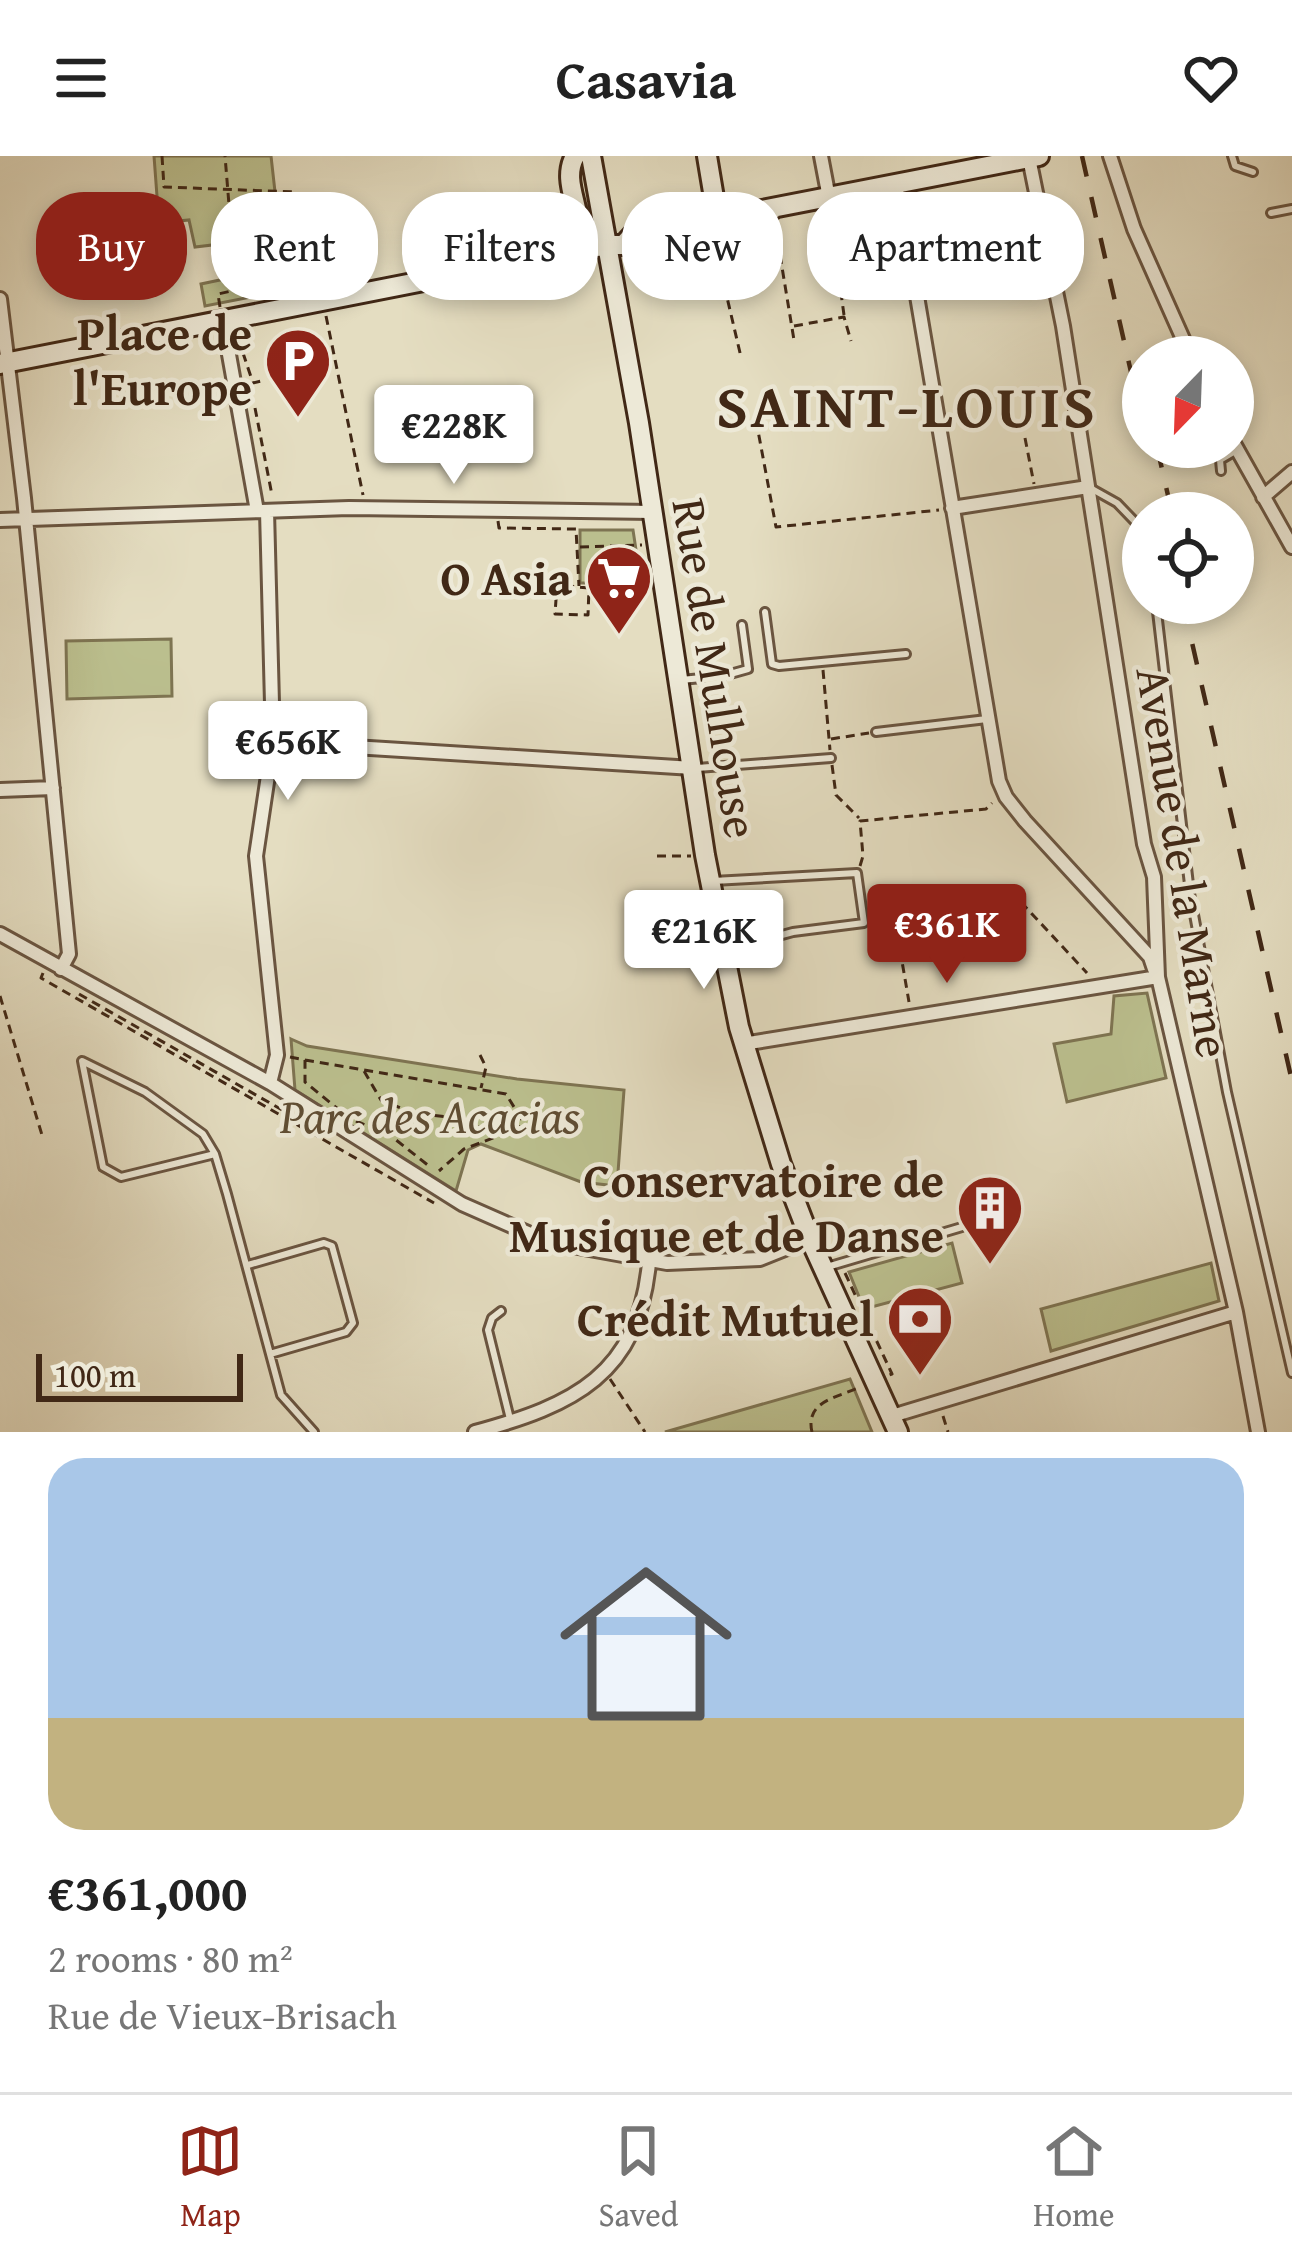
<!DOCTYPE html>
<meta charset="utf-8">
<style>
:root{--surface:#fff;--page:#f2f2f2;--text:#222;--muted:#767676;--line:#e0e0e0;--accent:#8f2418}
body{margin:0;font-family:"Gentium Book Plus",serif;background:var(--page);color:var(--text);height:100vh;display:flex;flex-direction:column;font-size:45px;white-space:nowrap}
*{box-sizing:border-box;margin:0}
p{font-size:39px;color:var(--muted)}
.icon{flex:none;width:66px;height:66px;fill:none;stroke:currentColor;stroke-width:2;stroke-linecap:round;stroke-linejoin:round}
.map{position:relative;height:1276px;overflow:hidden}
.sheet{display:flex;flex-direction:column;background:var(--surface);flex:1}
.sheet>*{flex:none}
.banner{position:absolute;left:36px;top:36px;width:1221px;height:108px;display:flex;gap:24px}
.needle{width:78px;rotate:203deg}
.controls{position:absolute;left:1122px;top:180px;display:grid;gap:24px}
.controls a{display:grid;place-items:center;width:132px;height:132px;border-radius:50%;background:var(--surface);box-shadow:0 6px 18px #0003;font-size:60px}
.scale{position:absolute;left:36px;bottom:30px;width:207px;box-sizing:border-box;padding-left:12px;border:6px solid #412816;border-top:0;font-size:33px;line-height:42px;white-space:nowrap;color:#412816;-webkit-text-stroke:9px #ede9d7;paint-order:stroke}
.price{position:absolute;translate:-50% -102px;padding:0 27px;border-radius:12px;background:#fff;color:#222;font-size:39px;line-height:78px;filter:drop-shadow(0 3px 6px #0008)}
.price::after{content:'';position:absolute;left:50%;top:72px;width:36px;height:27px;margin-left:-18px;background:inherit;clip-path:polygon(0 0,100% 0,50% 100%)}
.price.active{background:var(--accent);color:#fff}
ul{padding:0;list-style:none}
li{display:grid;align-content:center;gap:24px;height:636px;padding:0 48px}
li span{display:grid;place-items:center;height:372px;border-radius:36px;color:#555}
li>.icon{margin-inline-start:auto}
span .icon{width:216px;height:216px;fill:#fffc;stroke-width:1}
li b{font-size:51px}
.chip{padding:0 42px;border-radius:48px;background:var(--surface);box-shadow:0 6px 18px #0003;font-size:42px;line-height:108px}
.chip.active{background:var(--accent);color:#fff}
header{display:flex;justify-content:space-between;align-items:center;height:156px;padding:0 48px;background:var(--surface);font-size:54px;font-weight:700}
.tab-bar{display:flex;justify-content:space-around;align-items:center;height:168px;border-top:3px solid var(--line);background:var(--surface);font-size:33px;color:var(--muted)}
.tab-bar a{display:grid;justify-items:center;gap:6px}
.tab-bar .active{color:var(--accent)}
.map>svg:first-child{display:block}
.green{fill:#bbbf8e;stroke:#7e7452;stroke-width:3}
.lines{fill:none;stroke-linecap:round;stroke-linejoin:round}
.street-tunnel{stroke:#c3b99f;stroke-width:12;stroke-dasharray:12 6;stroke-linecap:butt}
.lane-casing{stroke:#6a5541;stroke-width:12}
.street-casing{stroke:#6a5541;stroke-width:18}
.secondary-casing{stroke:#412816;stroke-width:24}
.path{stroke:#412816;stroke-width:3;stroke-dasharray:9 6;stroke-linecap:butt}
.lane{stroke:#ede9d7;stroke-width:6}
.street{stroke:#ede9d7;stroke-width:12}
.secondary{stroke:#ede9d7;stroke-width:18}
.rail{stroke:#412816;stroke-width:4.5;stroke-dasharray:21 21;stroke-linecap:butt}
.labels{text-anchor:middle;stroke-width:9;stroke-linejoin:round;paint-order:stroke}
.poi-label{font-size:48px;font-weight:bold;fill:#412816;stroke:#ede9d7;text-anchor:end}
.street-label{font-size:48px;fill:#412816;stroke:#ede9d7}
.park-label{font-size:48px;font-style:italic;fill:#604e34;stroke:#ede9d7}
.district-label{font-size:60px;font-weight:bold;letter-spacing:3px;fill:#412816;stroke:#ede9d7}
</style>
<header><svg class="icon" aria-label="menu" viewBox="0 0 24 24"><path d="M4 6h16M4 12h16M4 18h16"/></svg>Casavia<svg class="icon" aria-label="heart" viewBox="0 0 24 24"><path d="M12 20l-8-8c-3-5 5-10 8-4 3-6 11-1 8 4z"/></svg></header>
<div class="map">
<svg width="1292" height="1276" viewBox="0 0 1292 1276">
<rect width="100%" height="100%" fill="#e4ddc1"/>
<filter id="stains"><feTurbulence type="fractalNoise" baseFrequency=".00167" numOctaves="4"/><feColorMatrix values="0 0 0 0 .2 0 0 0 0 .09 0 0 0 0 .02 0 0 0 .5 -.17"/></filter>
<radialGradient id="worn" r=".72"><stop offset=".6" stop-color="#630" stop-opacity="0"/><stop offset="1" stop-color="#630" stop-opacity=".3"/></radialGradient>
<path class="green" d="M154 0H271L286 134 205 150 201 128 234 121 229 87 195 91 189 64 159 67Z
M580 374H633L641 427H580Z
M171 483 172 540 67 543 66 485Z
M1147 837 1166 922 1067 946 1054 888 1111 878 1114 840Z
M291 883 307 890 517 923 624 934 617 1030 581 1026 481 988 468 994 456 1035 295 934Z
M952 1087 962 1127 864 1153 849 1116Z
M1211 1107 1219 1145 1051 1195 1041 1153Z
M850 1223 872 1276H665Z"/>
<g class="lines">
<path class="street-tunnel" d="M911 112 917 140"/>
<g class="lane-casing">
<path id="lane" d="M1232 0 1235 10 1253 16
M1271 57 1292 53
M327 127 329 142
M1221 315 1220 304 1237 294
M1092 333 1117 347 1143 374
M1156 447 1190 737 1227 936 1292 1217
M765 456 772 508 779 510 906 498
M723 520 748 513 742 469
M681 524 702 522
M876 576 987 563
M697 612 831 602
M713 725 857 717 864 767 793 776 727 794
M215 998 121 1021 103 1011 82 905 145 936 203 978 215 998 227 1038 281 1239 314 1276
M248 1109 324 1087 332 1090 353 1167 346 1176 270 1198
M827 1111 962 1071
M501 1155 492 1162 488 1174 510 1263"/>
</g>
<g class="street-casing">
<path id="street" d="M821 0 829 42
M1110 0 1134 73 1191 201
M1029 2 1063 170 1144 688 1154 721 1158 821 1236 1156 1258 1276
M896 29 911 112
M917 140 999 625 1006 641 1025 665 1150 801 1154 813
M0 143 24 342 69 798 61 813
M223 165 257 355
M1233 286 1292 391
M1263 341 1292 316
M952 352 1088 331
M267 355 273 586 256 700 277 899 270 927
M0 364 349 352 653 356
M273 586 693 612
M0 634 53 632
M0 778 270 927 462 1048 528 1077 567 1089 667 1107 760 1103 810 1083
M743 888 1158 821
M892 1260 1236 1156
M475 1276C574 1249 638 1219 649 1107"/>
</g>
<g class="secondary-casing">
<path id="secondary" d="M591 0 639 267 705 699 739 871 781 1008 810 1083 898 1276
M707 0 717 60
M762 54 1039 0
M626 86 636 75 711 61
M572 96C592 61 558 31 575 0
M0 208 607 89H639L731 69 773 53"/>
</g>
<path class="path" d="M162 0 164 31 296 36
M233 69 243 63 258 65 268 75V85L234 94
M714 86 741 201
M780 99 794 184
M301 114 305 129
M220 151 218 138 236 134 225 0
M844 159 841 137 847 135
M326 160 363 339
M794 170 844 161 851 185
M243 197 253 227 261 225
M255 252 272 339
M756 264 776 371 939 354
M1025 282 1034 328
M498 365 499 372 576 373 579 430
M580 391 642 389
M589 432 557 429 555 458 588 459 589 432 648 435
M823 514 830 594
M831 583 869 577
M832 609 836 639 859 662
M657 700H691
M860 710 863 700 860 665 986 653 992 647
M1007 744H1019L1087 817
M869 773 878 783 898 782 909 846
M43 817 41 822 434 1047
M79 838 326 979
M0 840 42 979
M480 899 486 911 481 932
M290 901 305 904V926L338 953
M305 904 506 938 522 964 517 973 464 993 439 1015
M364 915 381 944 413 957 449 961 500 978
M356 965 391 980 429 1010
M845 1117 892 1218 887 1220
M610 1223 645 1276
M943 1260 948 1276
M812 1276C805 1246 835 1242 858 1232"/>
<use href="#lane" class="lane"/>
<use href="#street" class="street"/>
<use href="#secondary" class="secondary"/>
<path class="rail" d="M1082 0 1143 269
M1157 291 1172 357
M1183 447 1292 925"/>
</g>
<defs>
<g id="parking-pin" transform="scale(3.45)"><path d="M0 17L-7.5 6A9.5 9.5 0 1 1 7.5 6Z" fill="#8f2418" stroke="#ede9d7"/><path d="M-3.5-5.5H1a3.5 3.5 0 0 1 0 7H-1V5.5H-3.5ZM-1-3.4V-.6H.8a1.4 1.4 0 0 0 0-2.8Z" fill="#fff"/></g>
<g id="supermarket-pin" transform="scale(3.45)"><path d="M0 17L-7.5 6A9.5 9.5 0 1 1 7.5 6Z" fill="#8f2418" stroke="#ede9d7"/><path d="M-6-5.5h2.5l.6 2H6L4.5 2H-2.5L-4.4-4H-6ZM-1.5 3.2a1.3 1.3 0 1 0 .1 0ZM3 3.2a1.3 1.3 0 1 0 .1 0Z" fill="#fff"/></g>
<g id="building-pin" transform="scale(3.45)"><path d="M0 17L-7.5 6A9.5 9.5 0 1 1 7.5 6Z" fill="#8f2418" stroke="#ede9d7"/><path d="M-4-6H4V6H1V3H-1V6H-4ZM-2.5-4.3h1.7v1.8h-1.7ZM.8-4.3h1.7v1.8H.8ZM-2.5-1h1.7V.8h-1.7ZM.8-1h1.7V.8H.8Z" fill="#fff"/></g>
<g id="bank-pin" transform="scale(3.45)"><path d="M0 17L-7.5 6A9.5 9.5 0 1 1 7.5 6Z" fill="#8f2418" stroke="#ede9d7"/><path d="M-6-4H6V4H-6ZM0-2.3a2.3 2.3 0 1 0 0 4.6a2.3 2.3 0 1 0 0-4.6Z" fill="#fff"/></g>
</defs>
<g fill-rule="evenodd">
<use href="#parking-pin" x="298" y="205"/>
<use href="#supermarket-pin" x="619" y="422"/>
<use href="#building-pin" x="990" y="1052"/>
<use href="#bank-pin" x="920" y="1163"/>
</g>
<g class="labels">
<g class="poi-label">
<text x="252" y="194">Place de<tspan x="252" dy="55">l'Europe</tspan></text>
<text x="572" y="439">O Asia</text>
<text x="944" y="1041">Conservatoire de<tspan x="944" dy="55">Musique et de Danse</tspan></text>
<text x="874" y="1180">Crédit Mutuel</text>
</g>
<g class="street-label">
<text transform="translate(716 512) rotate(81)" y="17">Rue de Mulhouse</text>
<text transform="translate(1184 706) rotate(81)" y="17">Avenue de la Marne</text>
</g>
<g class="park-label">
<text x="430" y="977">Parc des Acacias</text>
</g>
<g class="district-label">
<text x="907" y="271">SAINT-LOUIS</text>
</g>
</g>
<rect width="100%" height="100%" filter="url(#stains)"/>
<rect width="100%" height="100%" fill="url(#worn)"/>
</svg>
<div class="controls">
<a><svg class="needle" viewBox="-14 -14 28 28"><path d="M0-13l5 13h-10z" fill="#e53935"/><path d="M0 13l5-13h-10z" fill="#767676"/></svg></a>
<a><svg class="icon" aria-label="locate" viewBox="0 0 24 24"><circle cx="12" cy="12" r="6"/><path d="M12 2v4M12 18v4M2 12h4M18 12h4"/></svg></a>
</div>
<div class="scale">100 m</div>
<b class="price" style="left:454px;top:331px">€228K</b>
<b class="price" style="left:288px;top:647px">€656K</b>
<b class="price active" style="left:947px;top:830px">€361K</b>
<b class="price" style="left:704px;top:836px">€216K</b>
<div class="banner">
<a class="chip active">Buy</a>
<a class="chip">Rent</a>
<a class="chip">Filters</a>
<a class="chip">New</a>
<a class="chip">Apartment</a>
</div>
</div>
<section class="sheet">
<ul>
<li><span style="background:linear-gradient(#a9c7e8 70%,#c2b280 0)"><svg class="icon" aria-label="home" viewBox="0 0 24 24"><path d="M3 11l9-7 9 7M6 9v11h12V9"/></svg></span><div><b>€361,000</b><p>2 rooms · 80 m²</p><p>Rue de Vieux-Brisach</p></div></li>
</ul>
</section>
<nav class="tab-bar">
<a class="active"><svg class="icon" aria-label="map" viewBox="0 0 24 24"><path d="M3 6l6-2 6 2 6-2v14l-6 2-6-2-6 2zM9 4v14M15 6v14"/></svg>Map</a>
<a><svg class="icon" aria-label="saved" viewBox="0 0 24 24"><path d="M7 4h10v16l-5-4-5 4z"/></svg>Saved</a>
<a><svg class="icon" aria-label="home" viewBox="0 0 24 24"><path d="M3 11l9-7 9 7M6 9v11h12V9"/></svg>Home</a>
</nav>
